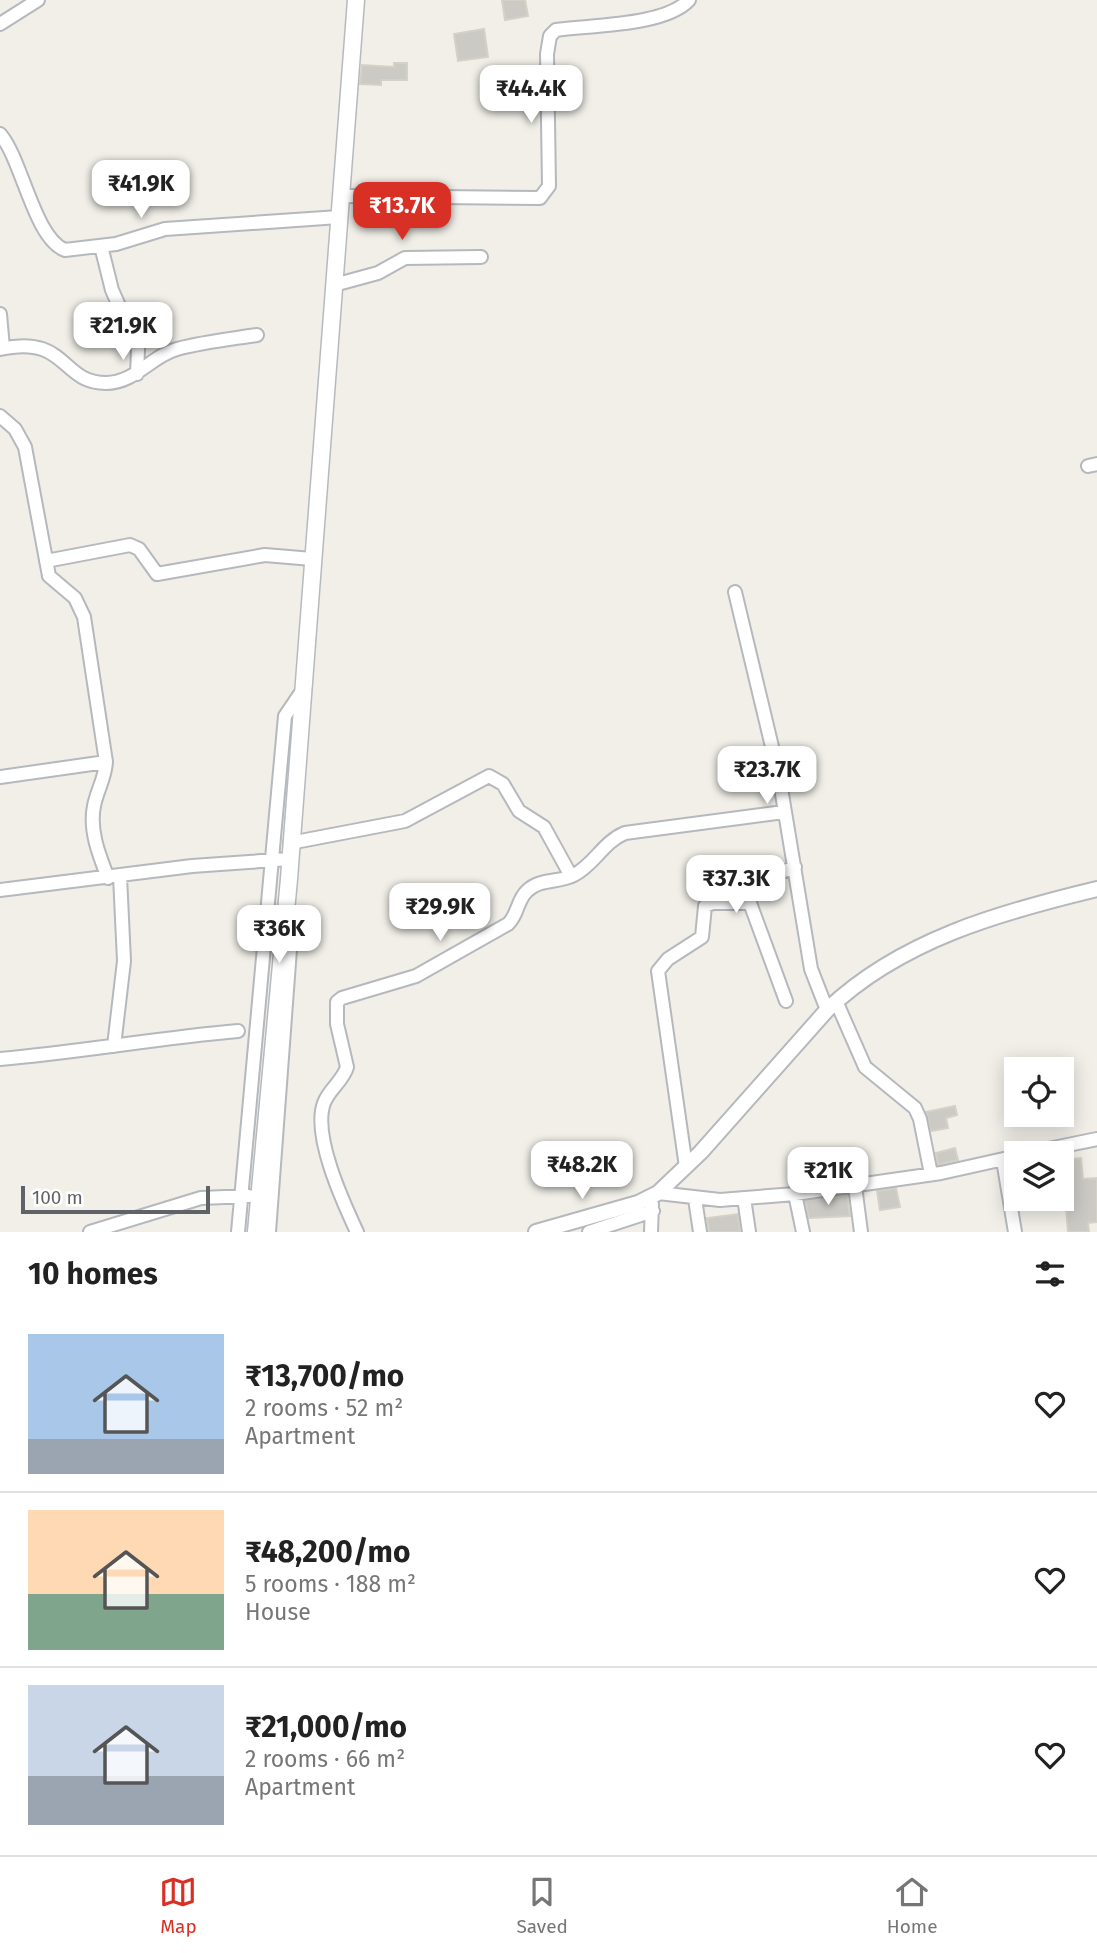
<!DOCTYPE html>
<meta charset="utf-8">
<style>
:root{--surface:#fff;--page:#f2f2f2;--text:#222;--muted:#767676;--line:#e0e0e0;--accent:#d93025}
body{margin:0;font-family:"Fira Sans",sans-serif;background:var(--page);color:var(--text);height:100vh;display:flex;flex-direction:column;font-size:26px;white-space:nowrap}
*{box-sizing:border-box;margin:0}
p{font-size:23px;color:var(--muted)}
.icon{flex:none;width:38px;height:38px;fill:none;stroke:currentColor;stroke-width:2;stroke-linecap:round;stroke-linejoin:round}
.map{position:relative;height:1232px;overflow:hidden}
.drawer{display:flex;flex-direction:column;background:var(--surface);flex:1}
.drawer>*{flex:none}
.tools{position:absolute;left:1004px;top:1057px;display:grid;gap:14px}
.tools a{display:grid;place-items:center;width:70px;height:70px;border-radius:0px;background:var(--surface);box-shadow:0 4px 18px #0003;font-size:35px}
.scale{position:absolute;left:21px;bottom:18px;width:189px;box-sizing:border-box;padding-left:7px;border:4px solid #5f6368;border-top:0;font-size:19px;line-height:24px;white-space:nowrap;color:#5f6368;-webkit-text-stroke:5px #fff;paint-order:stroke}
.price{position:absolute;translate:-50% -60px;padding:0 16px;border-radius:14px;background:#fff;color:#222;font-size:23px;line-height:46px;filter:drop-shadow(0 2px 4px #0008)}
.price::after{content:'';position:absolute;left:50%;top:42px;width:21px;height:16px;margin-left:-10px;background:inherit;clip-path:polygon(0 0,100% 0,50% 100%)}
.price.active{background:var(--accent);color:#fff}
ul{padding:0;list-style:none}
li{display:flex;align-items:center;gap:21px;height:175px;padding:0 28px}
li+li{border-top:2px solid var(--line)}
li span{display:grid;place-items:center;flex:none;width:196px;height:140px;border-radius:0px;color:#555}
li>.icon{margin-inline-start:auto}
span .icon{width:84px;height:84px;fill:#fffc;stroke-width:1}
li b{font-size:30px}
h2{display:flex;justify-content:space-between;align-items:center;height:84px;padding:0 28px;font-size:30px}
.tabs{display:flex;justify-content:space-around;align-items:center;height:98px;border-top:2px solid var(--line);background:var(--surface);font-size:19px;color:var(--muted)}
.tabs a{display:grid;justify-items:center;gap:4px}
.tabs .active{color:var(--accent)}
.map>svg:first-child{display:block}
.building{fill:#cccac5;stroke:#d6d1c6;stroke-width:2}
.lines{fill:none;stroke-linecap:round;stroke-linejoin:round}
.minor-casing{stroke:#b5b8bc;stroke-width:16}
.tertiary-casing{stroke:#b5b8bc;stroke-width:18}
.secondary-casing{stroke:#b6babf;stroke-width:19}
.minor{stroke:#fff;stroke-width:12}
.tertiary{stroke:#fff;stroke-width:14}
.secondary{stroke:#fff;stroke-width:16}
</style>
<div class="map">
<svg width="1097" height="1232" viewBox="0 0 1097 1232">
<rect width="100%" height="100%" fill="#f1efe8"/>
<path class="building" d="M502 0H525L528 16 505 20Z
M484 29 488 57 458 61 454 34Z
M394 63H407V80H381V85L360 84 362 65 394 67Z
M955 1106 957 1115 946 1118 948 1128 931 1131 926 1112Z
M955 1148 958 1160 938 1165 936 1153Z
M1081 1158 1083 1179 1097 1178V1222L1088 1223 1089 1232H1068L1062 1160Z
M896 1188 900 1207 880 1210 877 1191Z
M847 1195 850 1216 809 1218 805 1201Z
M738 1214 740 1232H709L707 1218Z"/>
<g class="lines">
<g class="minor-casing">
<path id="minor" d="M0 24 38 0
M0 134C22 159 34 238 65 250L116 244 165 229 339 217
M341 196 540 198 549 186 547 54 550 36 556 30C591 25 665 26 689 0
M101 246 112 290 138 349 137 374
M334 285 378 273 405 258 481 257
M0 314 3 348
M0 349C68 334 60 383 106 383 135 383 151 356 177 349 203 342 231 339 257 335
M0 416 15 429 25 447 49 576 75 598 84 617 106 762C105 779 97 790 94 806 89 830 99 855 108 878
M1088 466 1097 464
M46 561 130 545 139 549 157 574 265 555 312 559
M735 592 779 776 811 969 827 1010
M0 777 106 762
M290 843 405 821 489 776 503 784 519 811 544 827 571 876
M0 890 192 866 290 859
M786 1001 750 903 752 887 756 882 795 867
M836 1001 865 1067 915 1108 920 1119 931 1174
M114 1046 124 961 120 876
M0 1059C80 1052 158 1038 238 1031
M1029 1153 1097 1139
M1003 1160 1015 1232
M686 1167 658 971 668 959 702 937 705 906 713 903H750
M855 1186 861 1232
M658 1193 720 1200 795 1194 941 1173 1017 1156
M795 1194 803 1232
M744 1198 749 1232
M695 1199 700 1232
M90 1232 201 1198 249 1196
M238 1232 285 716 302 691
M269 1232 291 936
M357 1232C343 1202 312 1135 324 1103 329 1089 343 1081 347 1067L337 1024V1002L342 998 416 976 508 924C518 915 517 900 527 891 540 878 559 883 574 875 595 864 603 842 625 833L784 812
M589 1232 653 1211
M651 1232 652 1204"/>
</g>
<g class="tertiary-casing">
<path id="tertiary" d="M536 1232 638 1203 658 1193 701 1152 827 1010C900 940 1001 912 1097 889"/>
</g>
<g class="secondary-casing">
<path id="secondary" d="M256 1232 289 879 356 0"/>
</g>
<use href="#minor" class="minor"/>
<use href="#tertiary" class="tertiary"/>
<use href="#secondary" class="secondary"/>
</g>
</svg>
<div class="tools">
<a><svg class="icon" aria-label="locate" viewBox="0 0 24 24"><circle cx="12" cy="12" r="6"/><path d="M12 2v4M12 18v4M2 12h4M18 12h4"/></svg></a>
<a><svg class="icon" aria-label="layers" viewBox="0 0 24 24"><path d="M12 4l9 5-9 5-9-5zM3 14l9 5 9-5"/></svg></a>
</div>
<div class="scale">100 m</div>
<b class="price" style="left:531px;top:125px">₹44.4K</b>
<b class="price" style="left:141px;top:220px">₹41.9K</b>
<b class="price active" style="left:402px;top:242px">₹13.7K</b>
<b class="price" style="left:123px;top:362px">₹21.9K</b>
<b class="price" style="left:767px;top:806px">₹23.7K</b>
<b class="price" style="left:736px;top:915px">₹37.3K</b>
<b class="price" style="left:440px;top:943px">₹29.9K</b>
<b class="price" style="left:279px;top:965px">₹36K</b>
<b class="price" style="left:582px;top:1201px">₹48.2K</b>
<b class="price" style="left:828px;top:1207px">₹21K</b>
</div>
<section class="drawer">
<h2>10 homes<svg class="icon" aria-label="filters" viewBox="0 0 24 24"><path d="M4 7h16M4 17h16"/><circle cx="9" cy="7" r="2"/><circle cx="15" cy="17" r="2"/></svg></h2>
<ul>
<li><span style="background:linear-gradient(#a9c7e8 75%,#9aa5b1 0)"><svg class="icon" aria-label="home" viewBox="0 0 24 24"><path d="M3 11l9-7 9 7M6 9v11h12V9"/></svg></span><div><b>₹13,700/mo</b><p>2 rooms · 52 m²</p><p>Apartment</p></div><svg class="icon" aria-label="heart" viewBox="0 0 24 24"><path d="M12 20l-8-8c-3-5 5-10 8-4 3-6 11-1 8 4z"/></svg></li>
<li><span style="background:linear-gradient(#ffd9b3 60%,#7fa58c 0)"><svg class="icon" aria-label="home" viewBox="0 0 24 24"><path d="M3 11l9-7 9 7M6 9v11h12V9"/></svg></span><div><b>₹48,200/mo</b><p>5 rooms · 188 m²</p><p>House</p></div><svg class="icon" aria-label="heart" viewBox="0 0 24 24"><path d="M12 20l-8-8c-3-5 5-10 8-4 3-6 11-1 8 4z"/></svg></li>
<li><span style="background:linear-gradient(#c9d6e8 65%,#9aa5b1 0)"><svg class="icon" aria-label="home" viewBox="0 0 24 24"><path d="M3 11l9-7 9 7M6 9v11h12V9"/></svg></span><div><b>₹21,000/mo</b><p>2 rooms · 66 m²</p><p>Apartment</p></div><svg class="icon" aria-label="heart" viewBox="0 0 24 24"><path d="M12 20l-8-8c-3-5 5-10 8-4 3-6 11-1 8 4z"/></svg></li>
</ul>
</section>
<nav class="tabs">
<a class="active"><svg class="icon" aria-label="map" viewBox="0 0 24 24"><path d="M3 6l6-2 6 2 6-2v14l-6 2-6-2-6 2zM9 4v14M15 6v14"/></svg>Map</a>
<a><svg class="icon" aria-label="saved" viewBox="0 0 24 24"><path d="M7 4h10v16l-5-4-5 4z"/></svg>Saved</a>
<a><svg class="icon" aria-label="home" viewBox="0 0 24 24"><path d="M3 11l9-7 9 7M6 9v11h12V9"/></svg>Home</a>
</nav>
